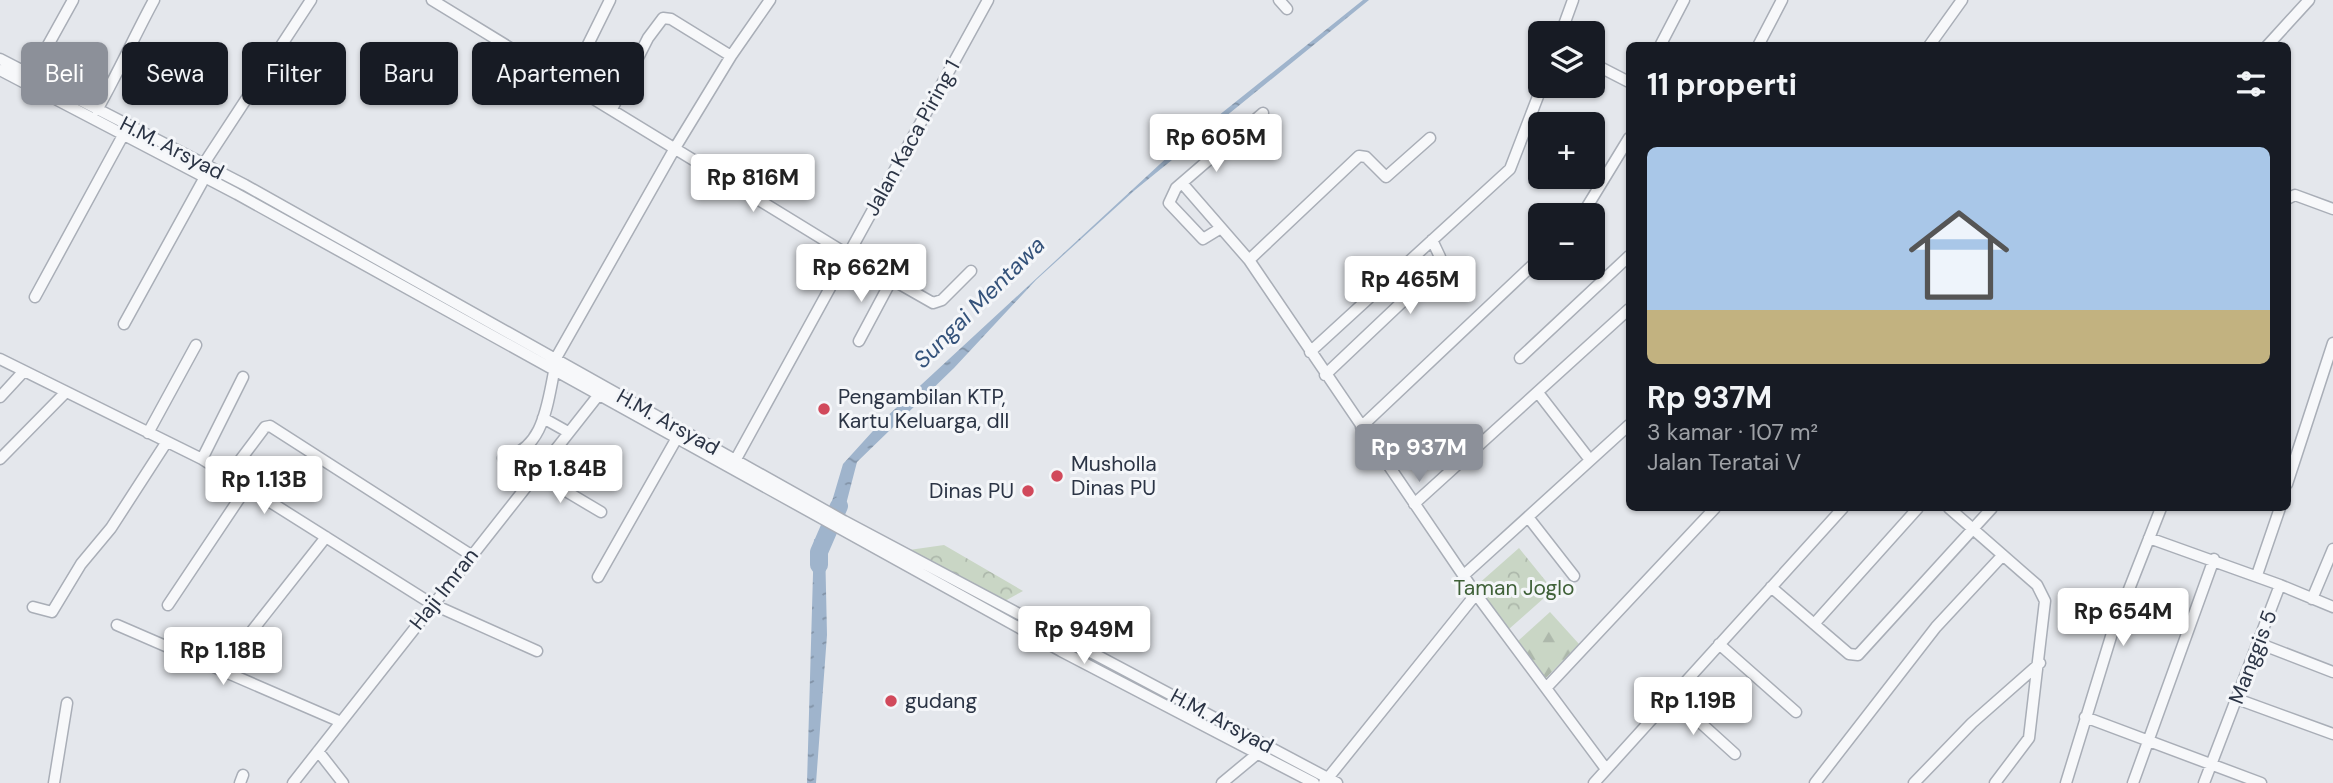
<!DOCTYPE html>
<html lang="id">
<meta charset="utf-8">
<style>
:root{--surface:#171b24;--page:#242831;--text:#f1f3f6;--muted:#9ea1a6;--accent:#8c9099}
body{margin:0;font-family:"DM Sans",sans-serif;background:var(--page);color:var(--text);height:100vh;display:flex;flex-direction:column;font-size:26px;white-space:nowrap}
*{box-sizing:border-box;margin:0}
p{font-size:23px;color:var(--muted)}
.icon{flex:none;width:38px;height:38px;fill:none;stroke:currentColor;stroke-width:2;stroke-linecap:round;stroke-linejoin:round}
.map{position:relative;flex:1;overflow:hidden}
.details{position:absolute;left:1626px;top:42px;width:665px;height:469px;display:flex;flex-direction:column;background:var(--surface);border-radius:10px;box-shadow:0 2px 5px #0004}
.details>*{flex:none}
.hud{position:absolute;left:21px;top:42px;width:665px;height:63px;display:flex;gap:14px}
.buttons{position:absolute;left:1528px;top:21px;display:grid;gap:14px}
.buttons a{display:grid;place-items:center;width:77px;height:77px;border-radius:10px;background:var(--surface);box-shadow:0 2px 5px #0004;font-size:35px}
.price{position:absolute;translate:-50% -60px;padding:0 16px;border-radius:7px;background:#fff;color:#222;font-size:23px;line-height:46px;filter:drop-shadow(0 2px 4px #0008)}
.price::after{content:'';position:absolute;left:50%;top:42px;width:21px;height:16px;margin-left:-10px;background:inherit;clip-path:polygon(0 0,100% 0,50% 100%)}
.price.on{background:var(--accent);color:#fff}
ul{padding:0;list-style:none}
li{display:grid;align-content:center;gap:14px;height:371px;padding:0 21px}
li span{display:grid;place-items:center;height:217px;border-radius:10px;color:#555}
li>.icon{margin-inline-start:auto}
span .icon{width:126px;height:126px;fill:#fffc;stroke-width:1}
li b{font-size:30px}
h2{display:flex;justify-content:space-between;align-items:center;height:84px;padding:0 21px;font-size:30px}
.chip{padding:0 24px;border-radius:10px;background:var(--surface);box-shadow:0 2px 5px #0004;font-size:24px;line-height:63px}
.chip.on{background:var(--accent);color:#fff}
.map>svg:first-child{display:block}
.forest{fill:url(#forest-firs)}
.park{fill:url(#park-crowns)}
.water{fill:url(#water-ripples)}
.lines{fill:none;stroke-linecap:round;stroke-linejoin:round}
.river{stroke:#9fb4cc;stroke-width:18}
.minor-casing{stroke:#a9aeb7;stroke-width:13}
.minor{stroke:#f7f8fa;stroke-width:10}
.poi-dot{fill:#d1495b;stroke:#f4f6f9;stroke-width:2.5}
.labels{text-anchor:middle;stroke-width:6;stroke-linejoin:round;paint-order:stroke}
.street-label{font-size:21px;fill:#2b3445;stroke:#f4f6f9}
.poi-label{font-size:21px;fill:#2b3445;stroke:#f4f6f9;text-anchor:start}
.park-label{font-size:21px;fill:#3f6138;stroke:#f4f6f9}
.water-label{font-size:23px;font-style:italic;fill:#34527a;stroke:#f4f6f9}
</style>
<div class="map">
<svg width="2333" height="783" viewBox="0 0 2333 783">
<defs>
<pattern id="forest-firs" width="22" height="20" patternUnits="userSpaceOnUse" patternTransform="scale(1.75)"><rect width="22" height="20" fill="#c9d6c5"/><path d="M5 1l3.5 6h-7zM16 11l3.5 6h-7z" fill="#adb8ab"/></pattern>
<pattern id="park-crowns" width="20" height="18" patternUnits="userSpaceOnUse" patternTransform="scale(1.75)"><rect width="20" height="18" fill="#c9d6c5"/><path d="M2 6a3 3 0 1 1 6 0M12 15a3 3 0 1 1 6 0" fill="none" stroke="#adb8ab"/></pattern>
<pattern id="water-ripples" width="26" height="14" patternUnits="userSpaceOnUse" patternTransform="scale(1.75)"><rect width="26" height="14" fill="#9fb4cc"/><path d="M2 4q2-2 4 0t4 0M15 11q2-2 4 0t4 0" fill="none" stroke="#8293a7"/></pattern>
</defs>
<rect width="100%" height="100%" fill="#e4e7ec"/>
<path class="forest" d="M1550 612 1579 644 1546 678 1518 641Z"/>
<path class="park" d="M944 545 1023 591 1003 602 909 550Z
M1519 548 1553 590 1509 629 1476 586Z"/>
<path class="water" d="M1363 0H1369L1135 190 1036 280 954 368 857 462 843 516 830 508 843 464 882 421 1173 152Z
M814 539 825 545 827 635 816 783H807Z"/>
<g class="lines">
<path class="river" d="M819 565V552L839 506"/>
<g class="minor-casing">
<path id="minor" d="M432 0 847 254 933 303 942 300 971 271
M1279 0 1287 9
M1561 33 1573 0
M1660 46 1684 0
M1758 46 1782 0
M1929 46 1962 0
M2267 46 2309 0
M0 59 245 185 844 521 1337 783
M1592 63 1629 82
M0 70 237 194 1061 651 1314 783
M32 74 73 0
M569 83 610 0
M612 109 648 38 663 18 671 19 731 56
M97 110C118 73 134 37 154 0
M203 165 311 0
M1182 183 1249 260 1476 594 1324 783
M2287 199 2295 195 2333 209
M1582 215 1629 138
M1221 228 1203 239 1169 203 1176 188 1263 113
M1249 260 1359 156 1366 157 1386 177 1430 138
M35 297 127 128
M124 324 205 177
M859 341 891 281
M1310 352 1510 169 1542 86
M556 358 675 148 731 56 770 0
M1520 358 1629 256
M0 359 202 459 432 604 537 651
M1325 375 1437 269 1440 257 1432 240
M1539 394 1590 460
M0 397 24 371
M543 418 568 432
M1361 427 1540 258
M148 433 196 345
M503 458C543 450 547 406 554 372
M0 459 66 392
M202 459 243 377
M736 459 988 0
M541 467 569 493 601 512
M229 475 265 427 270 426 471 555
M2287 484 2333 343
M1414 504 1629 309
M1949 508 2037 585 2045 601 2029 738 1995 783
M1528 517 1574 576
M2149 538 2280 585
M1464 575 1629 425
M2257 575 2280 508
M598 577 678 436
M1771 587 1849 654 1858 655 1992 508
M1476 594 1606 769
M2312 599 2333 549
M168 605 247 487
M33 607 52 612 81 564 111 528 166 443
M1814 624 1918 508
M117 625 341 722
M244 641 326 537
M2258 643 2333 672
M1719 644 1796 712
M1547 687 1715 508
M1671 696 1735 754
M2237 699 2333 734
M2085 717 2261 783
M318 751 343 783
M54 783 67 703
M240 783 243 775
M293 783 597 397
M1222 783 1257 754
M1594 783 1843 508
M1815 783 1936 627 2002 556
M1914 783 1972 723 2040 663
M2066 783 2113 630 2161 508
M2133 783 2214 559
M2204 783 2280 585 2333 607"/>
</g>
<use href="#minor" class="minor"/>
</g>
<g class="poi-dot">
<circle cx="824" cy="409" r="7"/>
<circle cx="1057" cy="476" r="7"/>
<circle cx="1028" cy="491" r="7"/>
<circle cx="891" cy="701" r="7"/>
</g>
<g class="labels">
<g class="street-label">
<text transform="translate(912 138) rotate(-61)" y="7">Jalan Kaca Piring 1</text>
<text transform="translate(172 148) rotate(27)" y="7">H.M. Arsyad</text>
<text transform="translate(668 422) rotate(29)" y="7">H.M. Arsyad</text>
<text transform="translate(444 589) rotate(-52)" y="7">Haji Imran</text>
<text transform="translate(2253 657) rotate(-69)" y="7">Manggis 5</text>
<text transform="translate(1222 721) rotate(28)" y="7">H.M. Arsyad</text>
</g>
<g class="poi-label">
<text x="838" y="404">Pengambilan KTP,<tspan x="838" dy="24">Kartu Keluarga, dll</tspan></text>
<text x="1071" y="471">Musholla<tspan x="1071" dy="24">Dinas PU</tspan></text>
<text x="1014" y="498" text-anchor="end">Dinas PU</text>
<text x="905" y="708">gudang</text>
</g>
<g class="park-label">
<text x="1514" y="595">Taman Joglo</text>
</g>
<g class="water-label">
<text transform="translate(979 302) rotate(-45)" y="8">Sungai Mentawa</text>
</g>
</g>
</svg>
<div class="buttons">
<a><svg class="icon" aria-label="layers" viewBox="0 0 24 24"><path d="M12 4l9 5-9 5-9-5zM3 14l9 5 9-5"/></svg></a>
<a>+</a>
<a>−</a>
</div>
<b class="price" style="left:1216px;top:174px">Rp 605M</b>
<b class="price" style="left:753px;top:214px">Rp 816M</b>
<b class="price" style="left:861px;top:304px">Rp 662M</b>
<b class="price" style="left:1410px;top:316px">Rp 465M</b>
<b class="price on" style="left:1419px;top:484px">Rp 937M</b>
<b class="price" style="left:560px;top:505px">Rp 1.84B</b>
<b class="price" style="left:264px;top:516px">Rp 1.13B</b>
<b class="price" style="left:2123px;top:648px">Rp 654M</b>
<b class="price" style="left:1084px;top:666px">Rp 949M</b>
<b class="price" style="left:223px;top:687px">Rp 1.18B</b>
<b class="price" style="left:1693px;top:737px">Rp 1.19B</b>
<div class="hud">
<a class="chip on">Beli</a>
<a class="chip">Sewa</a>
<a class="chip">Filter</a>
<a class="chip">Baru</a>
<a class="chip">Apartemen</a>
</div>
<section class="details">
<h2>11 properti<svg class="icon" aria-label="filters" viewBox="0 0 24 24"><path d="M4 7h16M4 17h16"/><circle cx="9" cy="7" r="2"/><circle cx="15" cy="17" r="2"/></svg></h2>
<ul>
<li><span style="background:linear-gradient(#a9c7e8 75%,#c2b280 0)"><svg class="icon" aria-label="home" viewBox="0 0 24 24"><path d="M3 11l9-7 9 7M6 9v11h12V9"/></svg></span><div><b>Rp 937M</b><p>3 kamar · 107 m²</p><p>Jalan Teratai V</p></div></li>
</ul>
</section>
</div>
